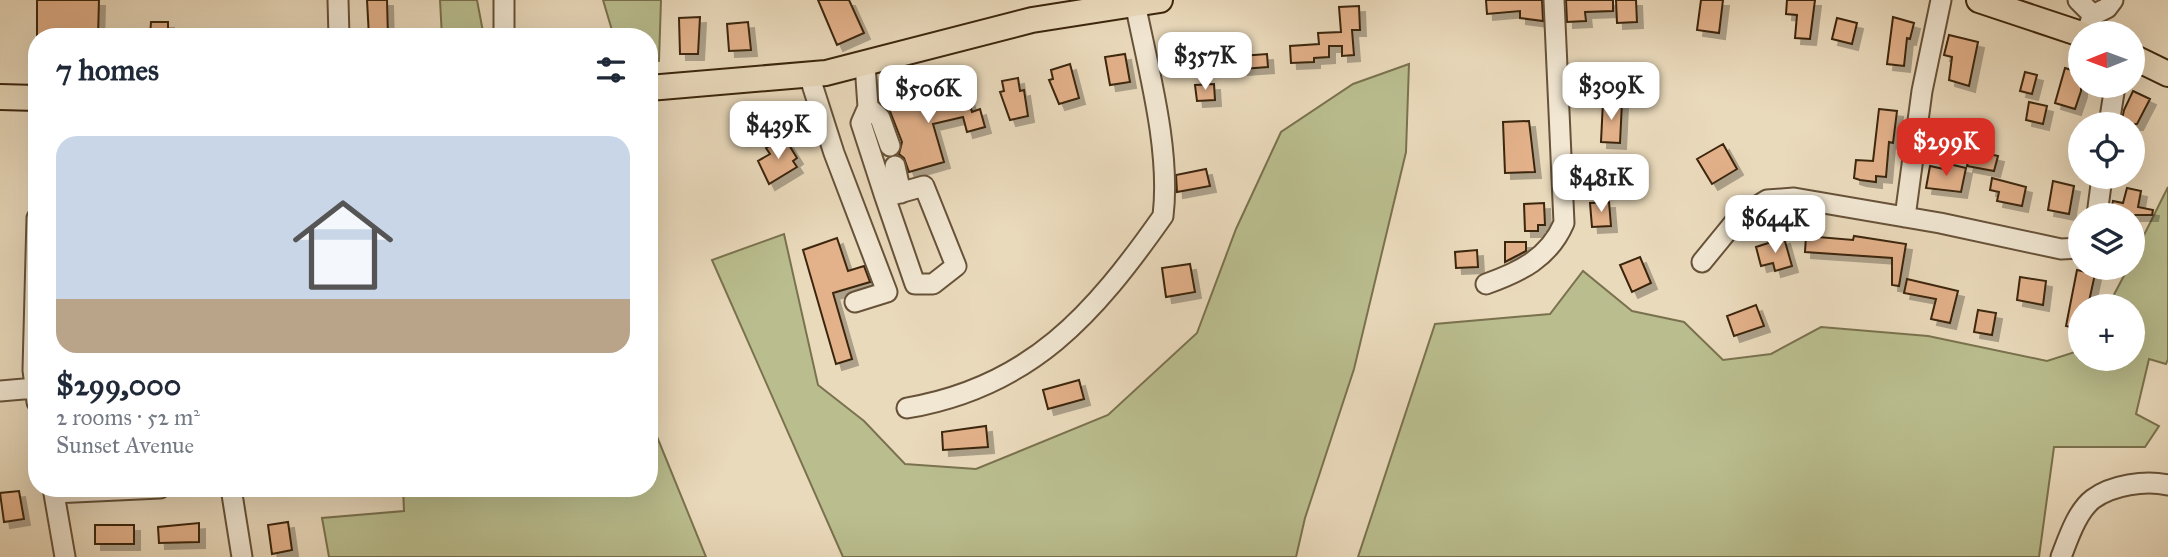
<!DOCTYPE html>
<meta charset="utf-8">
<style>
:root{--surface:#fff;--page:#f2f2f3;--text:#1f2937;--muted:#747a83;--line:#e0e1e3;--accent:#d93025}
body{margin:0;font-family:"IM FELL Great Primer",serif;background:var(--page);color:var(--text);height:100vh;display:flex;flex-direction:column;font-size:26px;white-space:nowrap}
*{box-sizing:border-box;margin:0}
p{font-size:23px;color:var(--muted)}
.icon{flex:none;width:38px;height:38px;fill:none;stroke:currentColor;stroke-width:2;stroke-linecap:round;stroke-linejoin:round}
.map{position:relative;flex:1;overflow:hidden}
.side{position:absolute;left:28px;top:28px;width:630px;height:469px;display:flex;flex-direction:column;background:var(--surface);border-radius:28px;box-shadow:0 7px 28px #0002}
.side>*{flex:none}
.needle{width:46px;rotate:269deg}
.buttons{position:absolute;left:2068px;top:21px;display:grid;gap:14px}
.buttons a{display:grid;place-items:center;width:77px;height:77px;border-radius:50%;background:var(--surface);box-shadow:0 7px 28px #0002;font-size:35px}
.price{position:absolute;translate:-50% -60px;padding:0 16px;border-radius:14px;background:#fff;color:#222;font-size:23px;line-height:46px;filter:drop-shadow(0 2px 4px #0008)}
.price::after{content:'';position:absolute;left:50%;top:42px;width:21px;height:16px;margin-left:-10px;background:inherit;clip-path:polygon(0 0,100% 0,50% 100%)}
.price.current{background:var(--accent);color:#fff}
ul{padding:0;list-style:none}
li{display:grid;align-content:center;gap:14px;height:371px;padding:0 28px}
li+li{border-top:2px solid var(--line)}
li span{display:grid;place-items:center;height:217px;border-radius:21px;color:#555}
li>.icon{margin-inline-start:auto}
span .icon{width:126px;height:126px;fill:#fffc;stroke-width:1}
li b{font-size:30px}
h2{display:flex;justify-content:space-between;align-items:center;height:84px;padding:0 28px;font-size:30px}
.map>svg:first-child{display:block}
.green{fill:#babe8f;stroke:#7a724e;stroke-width:2}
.building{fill:#e3b18a;stroke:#3b250d;stroke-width:2;filter:url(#shadow)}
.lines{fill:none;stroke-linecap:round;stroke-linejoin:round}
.minor-casing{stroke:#675239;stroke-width:23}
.major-casing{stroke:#3b250d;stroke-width:28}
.minor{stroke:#f1e7d3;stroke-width:19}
.major{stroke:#eadabc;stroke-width:24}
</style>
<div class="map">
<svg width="2168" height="557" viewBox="0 0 2168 557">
<defs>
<filter id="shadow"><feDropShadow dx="6" dy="6" stdDeviation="0" flood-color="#0004"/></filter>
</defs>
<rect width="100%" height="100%" fill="#eadabc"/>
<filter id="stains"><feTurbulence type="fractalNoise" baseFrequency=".00286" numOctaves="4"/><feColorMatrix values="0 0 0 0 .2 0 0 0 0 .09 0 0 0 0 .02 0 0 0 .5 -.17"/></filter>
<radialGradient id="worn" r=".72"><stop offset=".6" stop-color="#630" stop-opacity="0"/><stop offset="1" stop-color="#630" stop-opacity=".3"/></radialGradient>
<path class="green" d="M440 0H477L484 37H442Z
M603 0H661L659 61 649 63V37H614Z
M1409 64 1406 152 1354 369 1305 518 1296 557H843L712 260 784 234 818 385 864 421 905 464 976 469 1108 415 1197 333 1236 229 1281 132 1353 84Z
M2168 187V359L2166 364 2149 359 2136 414 2159 426 2145 447H2054L2039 557H1358L1435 324 1550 314 1583 271 1632 311 1684 322 1723 360 1771 354 1821 327 1928 336 2047 361 2081 350V359H2133V306H2108L2128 268H2133V257Z
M649 417 706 557H329L322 518 404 511 403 488H649Z"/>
<path class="building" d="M37 0H99L98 37H37Z
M367 0H387L388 37H369Z
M818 0H849L864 33 837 45Z
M1486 0H1542L1543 21 1520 18V11L1487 14Z
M1566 0H1613V11L1585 12 1586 21 1567 22Z
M1616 0H1636L1637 22 1617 23Z
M1701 0H1723L1719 33 1697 30Z
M1787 0H1815L1810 39 1795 38 1797 15 1786 14Z
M1359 6 1360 30H1352L1354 55 1342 56V46H1329V57L1314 58V62L1291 63 1290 46 1319 44 1318 33 1341 32 1339 7Z
M700 17 698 54H680L679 18Z
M1893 17 1914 23 1910 39 1907 38 1904 66 1887 64Z
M1837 18 1857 23 1852 44 1832 39Z
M151 22H168V37H150Z
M748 22 751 50 729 51 727 24Z
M1949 35 1978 42 1969 86 1949 80 1952 57 1944 55Z
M1200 41 1201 57 1181 62V66L1168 68 1166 43Z
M1125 54 1130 82 1110 85 1105 57Z
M1267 54 1268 67 1242 69 1241 56Z
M1070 64 1079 98 1059 104 1049 80 1053 79 1051 70Z
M2065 68 2081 73V91L2075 109 2055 103Z
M2025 72 2037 75 2032 94 2020 91Z
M1018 78 1020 91 1024 90 1028 116 1010 120 1000 92 1004 91 1002 81Z
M1214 84 1215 100 1197 101 1195 85Z
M923 90 927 102 966 91 972 112 980 109 985 127 967 132 963 117 933 124 944 162 909 172 904 158 899 154 902 142 886 101Z
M2133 91 2150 99 2137 124H2121L2124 110Z
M1603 101 1622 102 1620 143 1601 142Z
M2029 102 2047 106 2043 124 2026 120Z
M1879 109 1897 111 1893 143 1889 142 1886 177 1876 176V182L1860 180 1854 178 1856 160 1873 161Z
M1529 121 1535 172 1505 173 1503 122Z
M784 137 797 158 793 161 797 167 769 184 758 161 770 154 766 148Z
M1723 144 1737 169 1712 184 1697 159Z
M1971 150 1998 156 1994 171 1967 166Z
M1945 163 1966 168 1961 192 1926 188 1930 166 1944 169Z
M1206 169 1210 186 1177 192 1176 175Z
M1992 178 2026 187 2022 206 1997 201 1999 192 1990 190Z
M2053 181 2074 186 2069 214 2048 210Z
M2127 188 2141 191 2138 207 2153 210 2152 215H2110L2113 201 2123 203Z
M1609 202 1611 226 1592 227 1590 203Z
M1544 203 1545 225H1538V231H1525L1524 204Z
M1806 236 1853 240 1854 236 1906 244 1899 286 1892 285V258L1805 252Z
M837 238 848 271 864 266 870 282 833 293 852 359 836 364 803 250Z
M1784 238 1792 266 1775 271 1773 263 1761 266 1756 247Z
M1505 242H1526V251L1505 262Z
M1477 250 1478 267 1456 268 1455 252Z
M1640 257 1651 283 1632 292 1620 265Z
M1190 264 1195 292 1166 297 1162 268Z
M2077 270 2095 274 2088 306H2081L2079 329 2066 326Z
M2020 277 2046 281 2043 305 2017 300Z
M1907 279 1958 291 1950 323 1931 319 1936 299 1904 293Z
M1756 305 1764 326 1734 336 1727 316Z
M1978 310 1996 313 1992 335 1974 332Z
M1079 380 1084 399 1048 409 1043 390Z
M986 426 988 447 943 450 942 432Z
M19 491 24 519 4 522 0 493Z
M288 522 292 550 272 554 268 525Z
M199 523V542L159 543 158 527Z
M95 525H134V544H95Z"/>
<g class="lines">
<g class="minor-casing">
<path id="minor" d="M338 0 339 37
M504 0V37
M2078 0 2093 15
M2086 33 2093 15 2107 8 2113 0
M865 64 868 107 861 123 885 197 924 186 956 266 933 284H915L885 197
M809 75 834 153 887 292 855 302
M868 107 880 118 890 146
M2109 124 2115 86
M895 166 901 193
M2097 215 2102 177
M1905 217 1922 91 1941 0
M37 218 33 370 37 402
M1702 262 1738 218 1767 200 1794 198 1940 223 2061 249 2081 248
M1486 284C1520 272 1549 258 1564 223L1554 0
M0 391 35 388
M907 408C1031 387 1094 314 1163 216 1171 150 1148 68 1135 3
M53 488 65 557
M231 488 242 557
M54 493 160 488
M2061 557C2068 539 2077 511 2093 499 2112 485 2145 480 2168 485"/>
</g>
<g class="major-casing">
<path id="major" d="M1979 0 2081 34
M2133 57 2168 74
M649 88 826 73 1032 20 1160 0
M0 97 37 98"/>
</g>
<use href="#minor" class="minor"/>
<use href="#major" class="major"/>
</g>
<rect width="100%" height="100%" filter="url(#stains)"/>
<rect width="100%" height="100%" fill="url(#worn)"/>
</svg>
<div class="buttons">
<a><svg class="needle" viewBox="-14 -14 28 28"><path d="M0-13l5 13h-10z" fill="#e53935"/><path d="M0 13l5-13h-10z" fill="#747a83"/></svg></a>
<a><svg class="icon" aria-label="locate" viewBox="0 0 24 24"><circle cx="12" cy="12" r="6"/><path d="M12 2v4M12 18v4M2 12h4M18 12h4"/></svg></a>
<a><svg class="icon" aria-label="layers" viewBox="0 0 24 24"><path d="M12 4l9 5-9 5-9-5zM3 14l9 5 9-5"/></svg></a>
<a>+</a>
</div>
<b class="price" style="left:1205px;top:92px">$357K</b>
<b class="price" style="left:1611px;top:122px">$309K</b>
<b class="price" style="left:928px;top:125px">$506K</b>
<b class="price" style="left:778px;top:161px">$439K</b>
<b class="price current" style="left:1946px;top:178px">$299K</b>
<b class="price" style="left:1601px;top:214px">$481K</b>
<b class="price" style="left:1775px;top:255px">$644K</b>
<section class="side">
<h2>7 homes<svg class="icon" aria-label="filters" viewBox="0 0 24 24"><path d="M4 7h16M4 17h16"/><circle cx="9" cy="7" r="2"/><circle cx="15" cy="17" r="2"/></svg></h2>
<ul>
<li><span style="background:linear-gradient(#c9d6e8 75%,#b9a48a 0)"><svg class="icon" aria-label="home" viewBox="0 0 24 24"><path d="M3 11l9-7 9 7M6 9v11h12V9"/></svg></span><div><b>$299,000</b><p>2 rooms · 52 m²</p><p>Sunset Avenue</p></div></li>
</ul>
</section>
</div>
